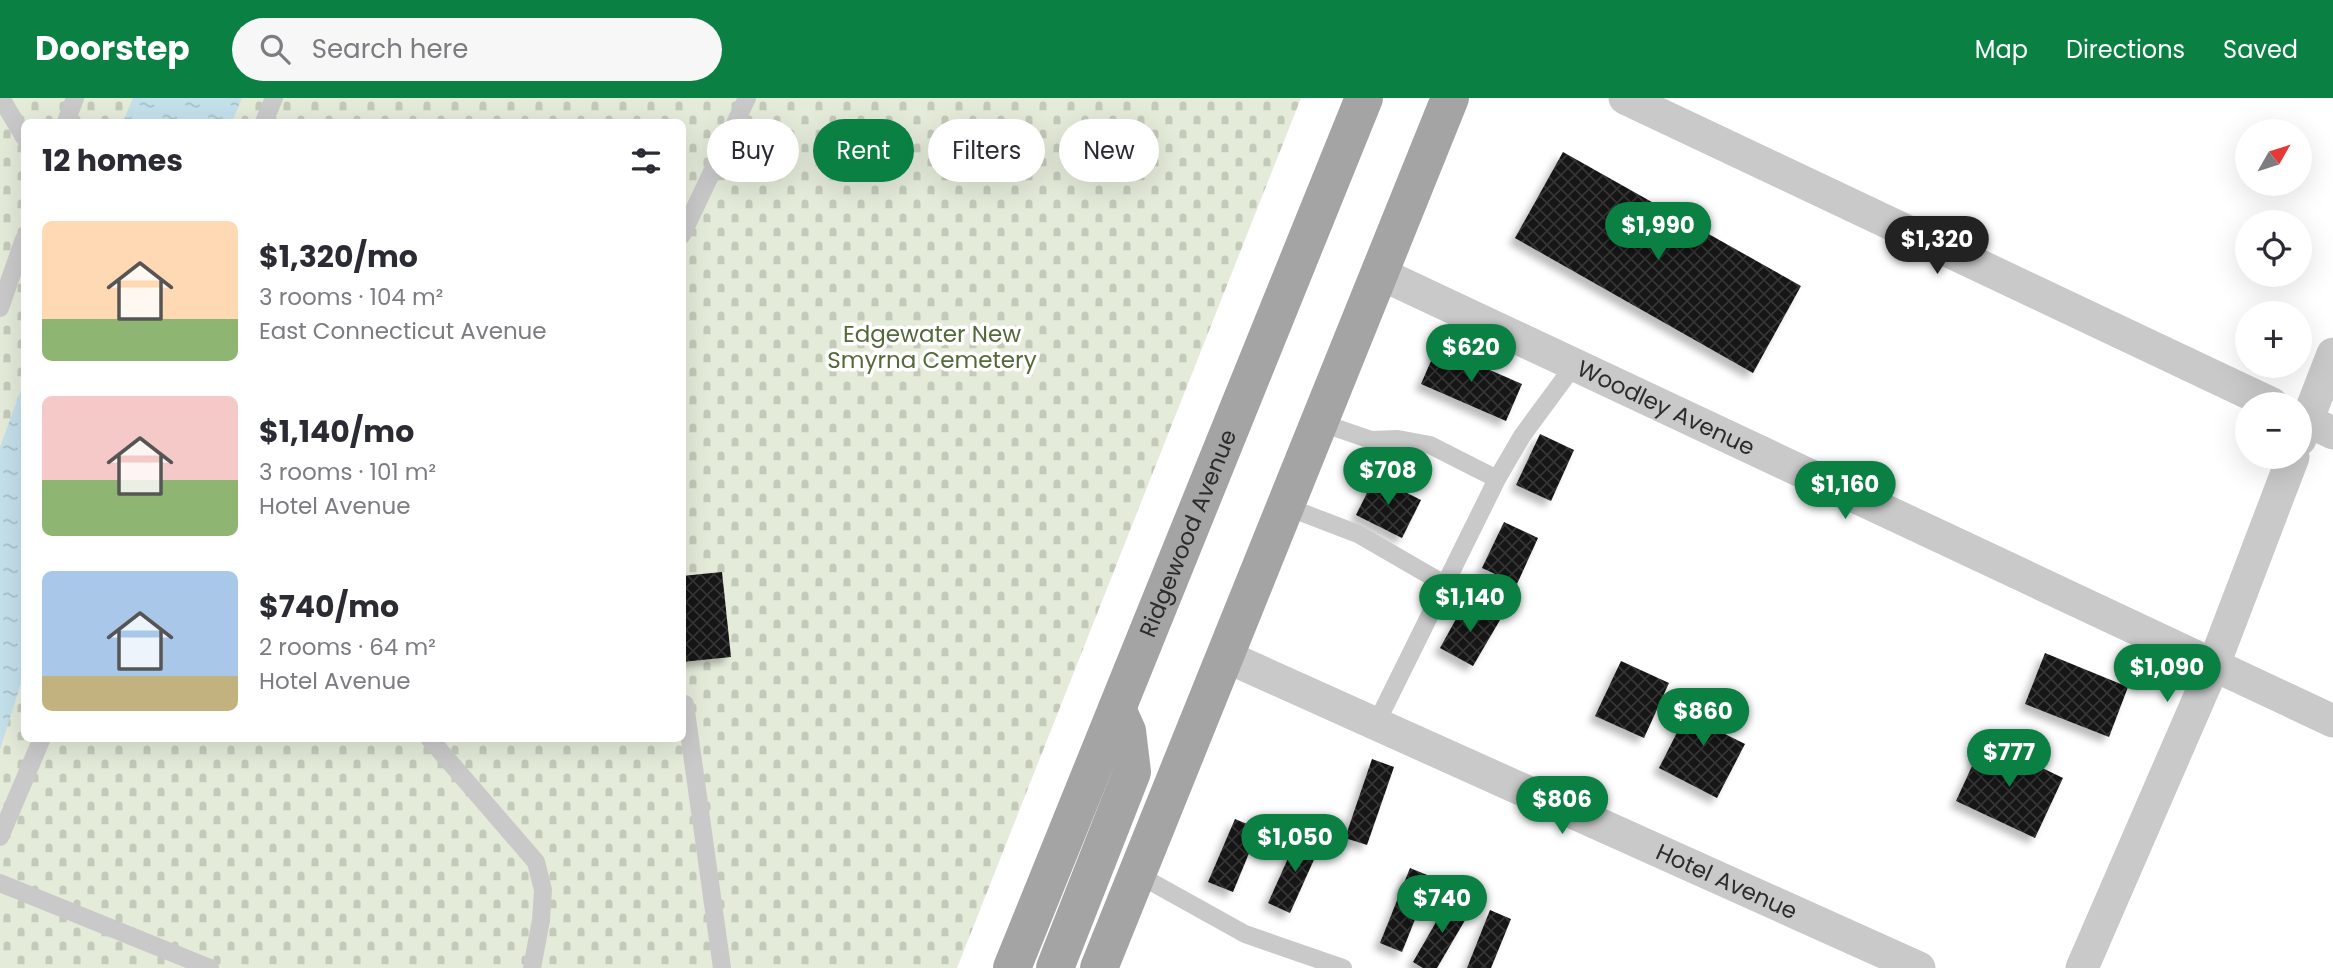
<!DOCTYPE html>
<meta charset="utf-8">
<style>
:root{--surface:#fff;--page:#f7f7f7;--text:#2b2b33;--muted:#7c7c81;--accent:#0b8043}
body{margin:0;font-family:Poppins,sans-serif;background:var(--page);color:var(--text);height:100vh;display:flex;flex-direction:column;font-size:26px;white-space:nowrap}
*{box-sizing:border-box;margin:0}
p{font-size:23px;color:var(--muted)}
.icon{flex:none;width:38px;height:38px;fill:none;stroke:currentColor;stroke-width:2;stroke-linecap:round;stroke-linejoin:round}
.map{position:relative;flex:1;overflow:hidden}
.details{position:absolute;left:21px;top:21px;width:665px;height:623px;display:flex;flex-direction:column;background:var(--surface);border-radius:10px;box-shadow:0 7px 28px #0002}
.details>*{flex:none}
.top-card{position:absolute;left:707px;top:21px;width:665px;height:63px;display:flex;gap:14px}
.needle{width:46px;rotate:51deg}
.fabs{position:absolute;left:2235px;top:21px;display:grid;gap:14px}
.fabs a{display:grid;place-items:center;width:77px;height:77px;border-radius:50%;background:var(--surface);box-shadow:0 7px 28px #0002;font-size:35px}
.price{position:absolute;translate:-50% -60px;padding:0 16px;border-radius:24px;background:var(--accent);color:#fff;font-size:23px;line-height:46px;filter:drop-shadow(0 2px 4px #0008)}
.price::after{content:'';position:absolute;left:50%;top:42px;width:21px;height:16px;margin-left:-10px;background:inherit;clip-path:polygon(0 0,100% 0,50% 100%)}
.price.on{background:#222;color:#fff}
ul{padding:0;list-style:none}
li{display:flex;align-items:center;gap:21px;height:175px;padding:0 21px}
li span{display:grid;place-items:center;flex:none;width:196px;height:140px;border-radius:10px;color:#555}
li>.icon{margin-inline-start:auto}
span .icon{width:84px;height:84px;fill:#fffc;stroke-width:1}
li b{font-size:30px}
h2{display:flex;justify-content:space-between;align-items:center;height:84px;padding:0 21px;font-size:30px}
.tag{padding:0 24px;border-radius:32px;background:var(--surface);box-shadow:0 7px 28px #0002;font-size:24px;line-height:63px}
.tag.on{background:var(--accent);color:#fff}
header{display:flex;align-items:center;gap:42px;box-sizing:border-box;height:98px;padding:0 35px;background:var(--accent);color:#fff}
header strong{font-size:33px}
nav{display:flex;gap:38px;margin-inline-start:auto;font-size:24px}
.search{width:490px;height:63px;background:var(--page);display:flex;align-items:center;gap:18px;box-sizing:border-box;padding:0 24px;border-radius:38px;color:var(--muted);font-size:26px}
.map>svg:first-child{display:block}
.cemetery{fill:url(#cemetery-stones);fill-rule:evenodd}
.water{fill:url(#water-ripples)}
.building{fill:url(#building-cross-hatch);filter:url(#shadow)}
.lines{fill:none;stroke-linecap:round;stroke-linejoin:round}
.service{stroke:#c9c9c9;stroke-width:18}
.minor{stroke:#c9c9c9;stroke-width:33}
.primary{stroke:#a4a4a4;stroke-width:38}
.labels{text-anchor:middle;stroke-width:7;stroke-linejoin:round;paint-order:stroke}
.park-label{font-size:23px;fill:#546939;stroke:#fff}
.street-label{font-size:23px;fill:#2c2c2c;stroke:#fff}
</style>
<header>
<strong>Doorstep</strong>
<div class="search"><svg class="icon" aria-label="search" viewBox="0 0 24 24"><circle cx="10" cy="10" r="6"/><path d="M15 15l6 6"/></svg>Search here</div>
<nav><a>Map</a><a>Directions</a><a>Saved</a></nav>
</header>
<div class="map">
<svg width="2333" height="870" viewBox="0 0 2333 870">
<defs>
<pattern id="cemetery-stones" width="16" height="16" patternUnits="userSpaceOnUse" patternTransform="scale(1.75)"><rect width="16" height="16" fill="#e4ebd9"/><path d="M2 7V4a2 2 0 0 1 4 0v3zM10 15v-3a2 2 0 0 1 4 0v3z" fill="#c4caba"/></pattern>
<pattern id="water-ripples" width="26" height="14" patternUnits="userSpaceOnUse" patternTransform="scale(1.75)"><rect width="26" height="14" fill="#c4e0eb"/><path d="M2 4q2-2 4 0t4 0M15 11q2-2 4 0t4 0" fill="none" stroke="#a9c0ca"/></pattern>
<pattern id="building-cross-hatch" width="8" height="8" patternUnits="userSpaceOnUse" patternTransform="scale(1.75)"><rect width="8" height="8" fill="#131313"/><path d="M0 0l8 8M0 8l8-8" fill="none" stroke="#363636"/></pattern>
<filter id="shadow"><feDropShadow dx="-6" dy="6" stdDeviation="3.5" flood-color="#0004"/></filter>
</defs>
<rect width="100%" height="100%" fill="#fff"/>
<path class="cemetery" d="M0 0H1301L957 870H0ZM24 24H682V640H24Z"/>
<path class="water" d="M133 0H242L232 24H123Z
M24 284V576L0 651V349Z"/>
<path class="building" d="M1563 54 1801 188 1753 275 1515 140Z
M1437 249 1522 286 1506 323 1421 286Z
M1540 336 1574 352 1551 403 1516 387Z
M1375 379 1421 402 1402 440 1356 417Z
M1504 424 1538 440 1517 486 1482 470Z
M722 474 731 559 682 564V478Z
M1466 503 1500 522 1473 568 1440 550Z
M2045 555 2128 589 2109 639 2025 606Z
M1621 563 1669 585 1644 640 1595 618Z
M1696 597 1731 614 1721 634 1745 646 1717 700 1659 670Z
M1984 642 2063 680 2035 740 1956 703Z
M1372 661 1394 669 1367 747 1345 740Z
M1235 721 1259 731 1233 794 1208 784Z
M1299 736 1321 746 1290 815 1268 805Z
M1410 770 1432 779 1402 854 1380 845Z
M1450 800 1471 812 1437 870H1423L1413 864Z
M1490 812 1511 821 1491 870H1467Z"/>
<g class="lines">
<path class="service" d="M1 0 24 39
M66 24 75 0
M264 24 274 0
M682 137 747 0
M0 210 24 141
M1319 324 1371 342 1398 341 1430 347 1497 381
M1285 408 1358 436 1446 487
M685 606 722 870
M1377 624 1497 381 1522 338 1575 266
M429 640 536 764 543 792 541 822 532 870
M0 739 42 640
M1137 776 1245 836 1343 870
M0 785 210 870"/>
<g class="minor">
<path d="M1625 0 2272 306"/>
<path id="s1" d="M1379 175 2333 623"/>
<path d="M2300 319 2333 335"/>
<path d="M2300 341 2333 256"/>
<path id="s2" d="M1225 558 1919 870"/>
<path d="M2082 870 2214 566 2293 359"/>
</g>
<g class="primary">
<path id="s3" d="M1012 870 1364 0"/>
<path d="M1055 870 1132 674 1127 633 1117 611"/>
<path d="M1099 870 1450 0"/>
</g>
</g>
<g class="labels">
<g class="park-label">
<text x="932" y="244">Edgewater New<tspan x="932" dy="26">Smyrna Cemetery</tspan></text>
</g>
<g class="street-label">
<text dy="8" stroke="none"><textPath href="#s1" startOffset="317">Woodley Avenue</textPath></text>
<text dy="8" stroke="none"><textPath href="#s3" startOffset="469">Ridgewood Avenue</textPath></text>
<text dy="8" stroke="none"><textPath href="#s2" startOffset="550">Hotel Avenue</textPath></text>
</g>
</g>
</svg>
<div class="fabs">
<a><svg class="needle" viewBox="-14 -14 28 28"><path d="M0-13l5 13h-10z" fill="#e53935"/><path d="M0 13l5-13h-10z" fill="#7c7c81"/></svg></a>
<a><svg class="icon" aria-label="locate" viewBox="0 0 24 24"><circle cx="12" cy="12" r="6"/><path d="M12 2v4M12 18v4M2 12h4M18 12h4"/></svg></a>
<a>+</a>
<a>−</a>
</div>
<b class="price" style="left:1658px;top:164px">$1,990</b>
<b class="price on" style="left:1937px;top:178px">$1,320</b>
<b class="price" style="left:1471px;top:286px">$620</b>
<b class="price" style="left:1388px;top:409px">$708</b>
<b class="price" style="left:1845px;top:423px">$1,160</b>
<b class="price" style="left:1470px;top:536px">$1,140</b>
<b class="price" style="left:2167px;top:606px">$1,090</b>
<b class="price" style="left:1703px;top:650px">$860</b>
<b class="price" style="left:2009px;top:691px">$777</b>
<b class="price" style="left:1562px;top:738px">$806</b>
<b class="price" style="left:1295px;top:776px">$1,050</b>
<b class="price" style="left:1442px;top:837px">$740</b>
<div class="top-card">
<a class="tag">Buy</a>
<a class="tag on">Rent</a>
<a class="tag">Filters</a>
<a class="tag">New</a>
</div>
<section class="details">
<h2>12 homes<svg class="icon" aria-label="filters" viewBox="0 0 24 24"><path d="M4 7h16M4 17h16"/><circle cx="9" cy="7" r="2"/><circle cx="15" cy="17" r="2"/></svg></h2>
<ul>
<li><span style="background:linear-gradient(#ffd9b3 70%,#8fb573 0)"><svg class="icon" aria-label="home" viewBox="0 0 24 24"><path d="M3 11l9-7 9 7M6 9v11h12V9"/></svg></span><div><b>$1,320/mo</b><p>3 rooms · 104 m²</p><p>East Connecticut Avenue</p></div></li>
<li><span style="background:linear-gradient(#f6c9c9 60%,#8fb573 0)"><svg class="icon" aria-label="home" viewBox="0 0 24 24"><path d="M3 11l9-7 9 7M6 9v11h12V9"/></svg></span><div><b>$1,140/mo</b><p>3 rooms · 101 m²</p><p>Hotel Avenue</p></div></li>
<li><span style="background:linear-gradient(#a9c7e8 75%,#c2b280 0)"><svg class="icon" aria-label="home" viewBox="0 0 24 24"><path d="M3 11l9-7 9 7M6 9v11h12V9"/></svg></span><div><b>$740/mo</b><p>2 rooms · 64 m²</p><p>Hotel Avenue</p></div></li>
</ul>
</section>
</div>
